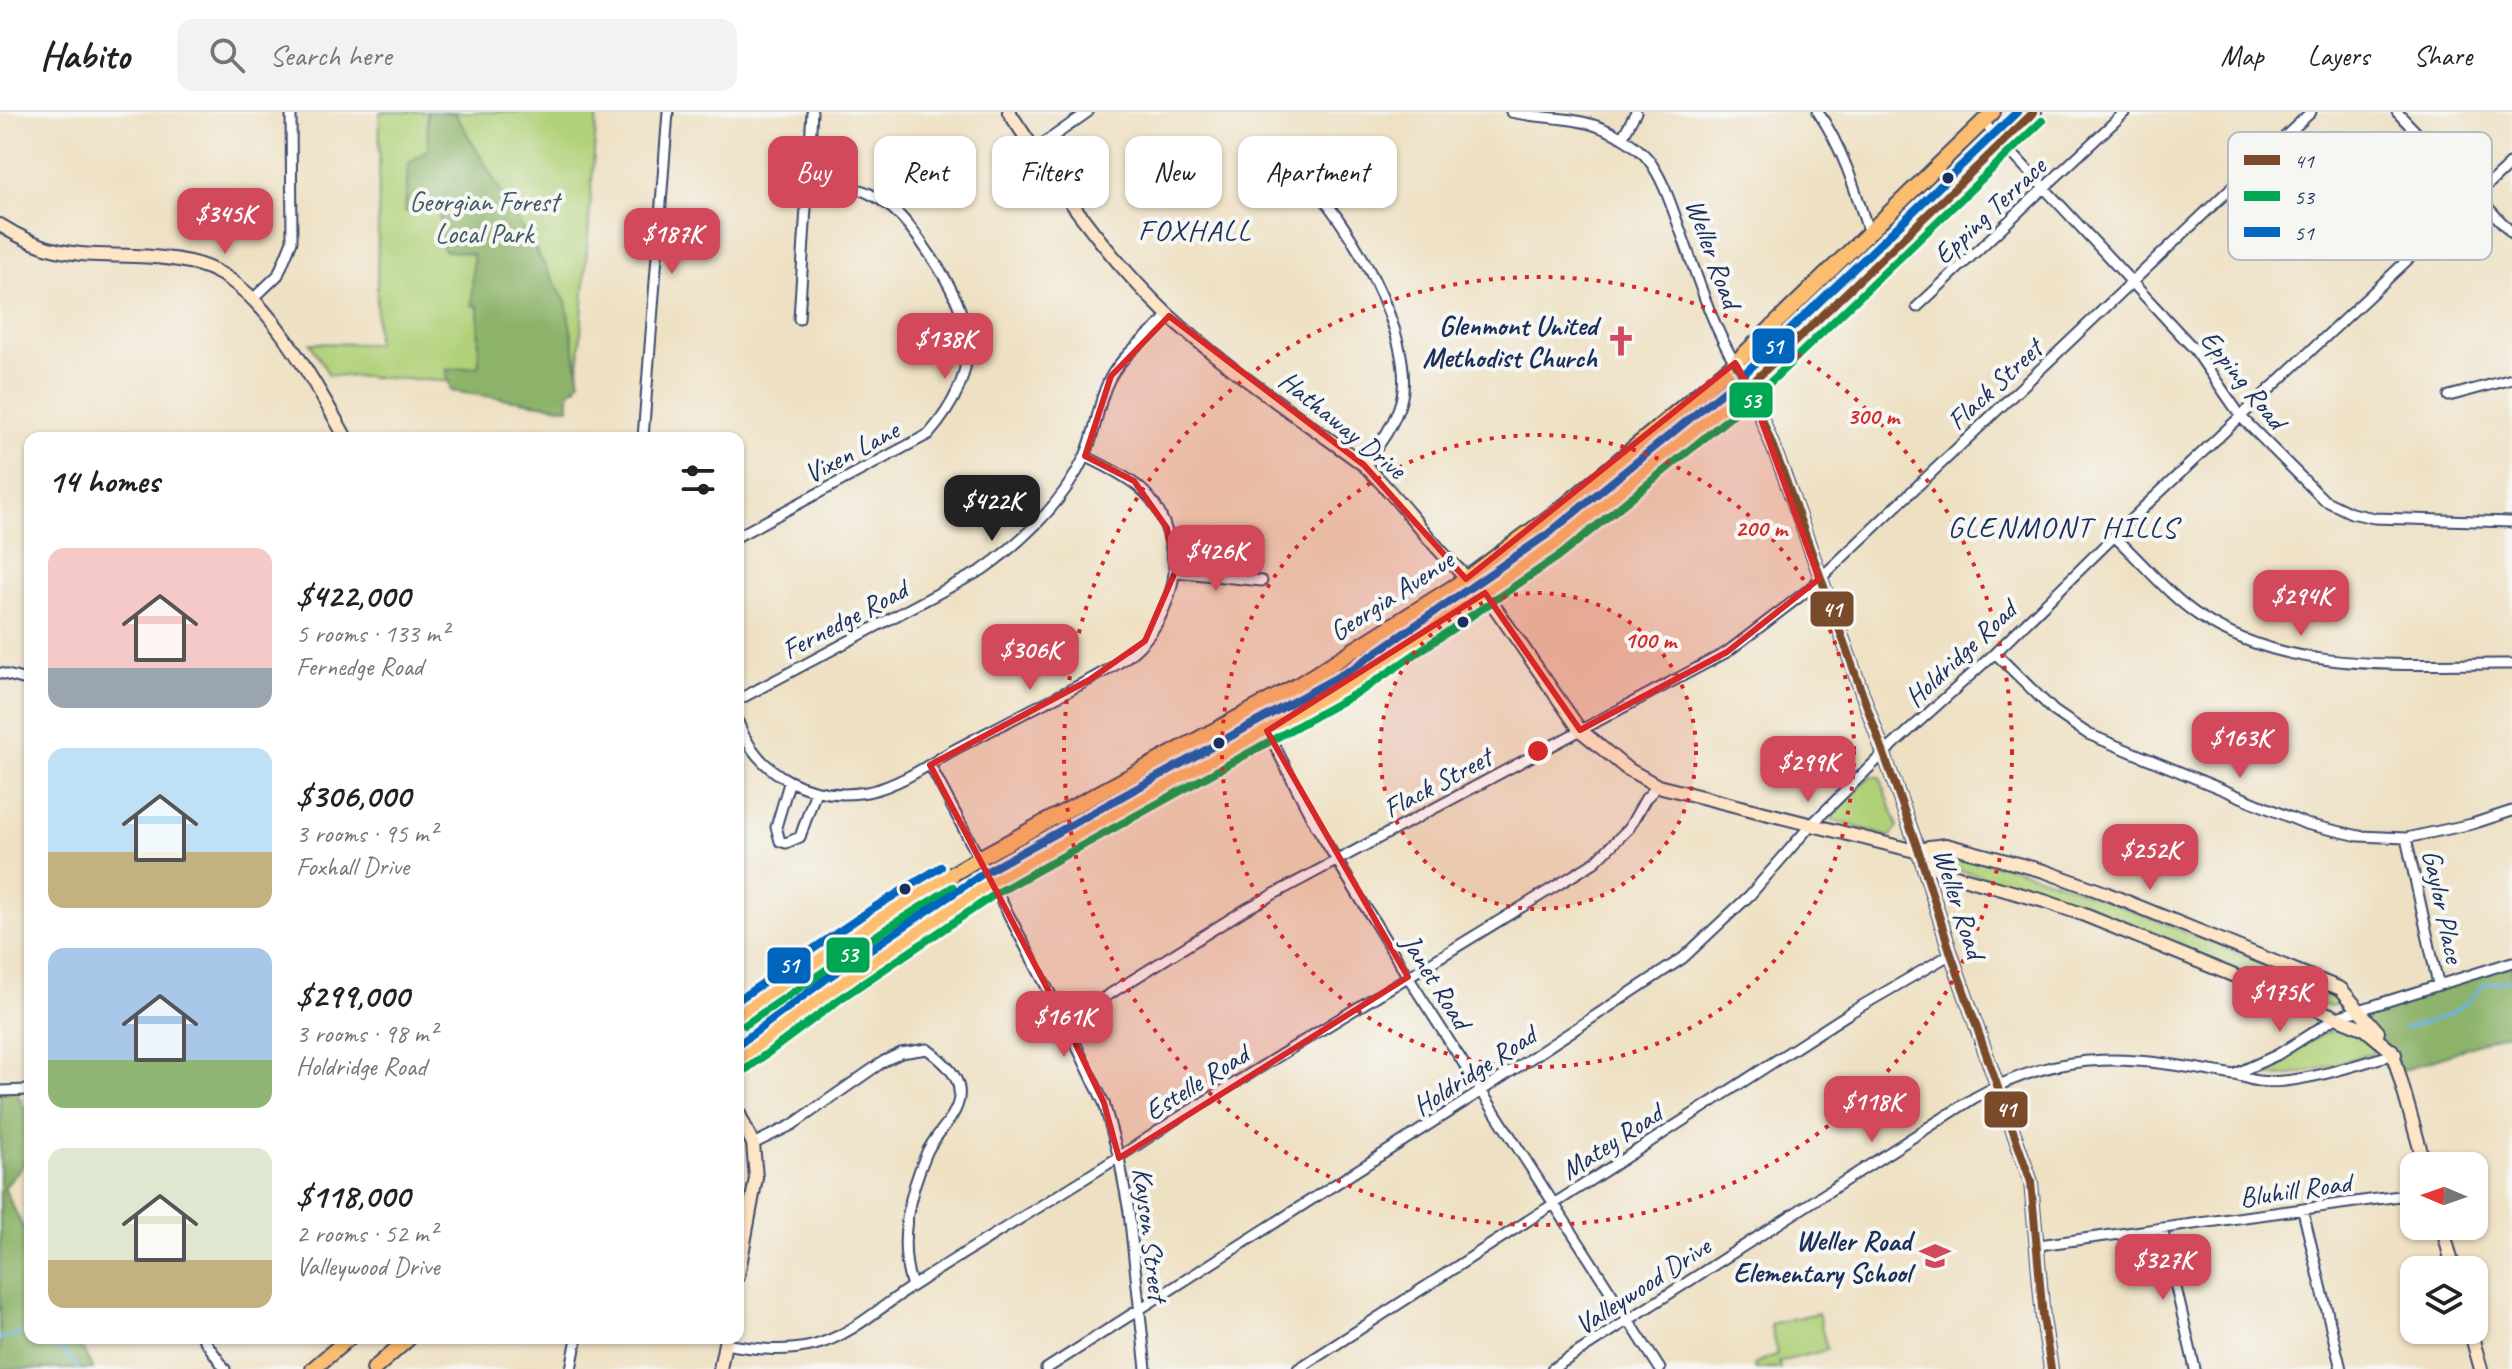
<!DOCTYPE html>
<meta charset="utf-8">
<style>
:root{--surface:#fff;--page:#f2f2f2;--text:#222;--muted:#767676;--line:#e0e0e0;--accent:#d1495b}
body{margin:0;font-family:Caveat,sans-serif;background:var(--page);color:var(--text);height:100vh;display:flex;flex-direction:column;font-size:30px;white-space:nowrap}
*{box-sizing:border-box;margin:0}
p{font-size:26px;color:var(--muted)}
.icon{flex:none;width:44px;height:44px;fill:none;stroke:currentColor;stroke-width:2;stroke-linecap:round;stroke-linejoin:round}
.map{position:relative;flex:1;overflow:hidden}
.panel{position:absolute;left:24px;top:320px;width:720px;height:912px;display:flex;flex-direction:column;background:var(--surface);border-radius:16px;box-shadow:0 2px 6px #0004}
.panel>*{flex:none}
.guide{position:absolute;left:768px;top:24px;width:760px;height:72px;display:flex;gap:16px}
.needle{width:52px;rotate:272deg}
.tools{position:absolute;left:2400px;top:1040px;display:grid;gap:16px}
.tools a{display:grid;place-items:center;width:88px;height:88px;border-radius:16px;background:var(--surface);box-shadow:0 2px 6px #0004;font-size:40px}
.price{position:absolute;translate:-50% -68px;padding:0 18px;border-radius:16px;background:var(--accent);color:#fff;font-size:26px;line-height:52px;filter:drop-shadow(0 2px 4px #0008)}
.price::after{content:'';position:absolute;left:50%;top:48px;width:24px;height:18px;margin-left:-12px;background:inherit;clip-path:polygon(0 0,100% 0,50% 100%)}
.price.on{background:#222;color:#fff}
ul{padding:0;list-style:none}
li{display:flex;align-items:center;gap:24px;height:200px;padding:0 24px}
li span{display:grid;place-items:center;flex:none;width:224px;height:160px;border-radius:16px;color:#555}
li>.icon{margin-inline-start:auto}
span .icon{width:96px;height:96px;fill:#fffc;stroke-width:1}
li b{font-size:34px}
h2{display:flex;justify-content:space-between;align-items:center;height:96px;padding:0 24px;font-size:34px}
.pill{padding:0 28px;border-radius:16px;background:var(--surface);box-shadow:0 2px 6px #0004;font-size:28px;line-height:72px}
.pill.on{background:var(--accent);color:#fff}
header{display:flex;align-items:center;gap:48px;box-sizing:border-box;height:112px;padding:0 40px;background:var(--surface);border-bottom:2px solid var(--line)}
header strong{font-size:38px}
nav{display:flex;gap:44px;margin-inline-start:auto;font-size:28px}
.search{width:560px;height:72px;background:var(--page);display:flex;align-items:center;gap:20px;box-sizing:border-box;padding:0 28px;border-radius:16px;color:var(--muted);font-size:30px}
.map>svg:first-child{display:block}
.green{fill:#b1d179;stroke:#66806c;stroke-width:2}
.forest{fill:#8cb369;stroke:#547164;stroke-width:2}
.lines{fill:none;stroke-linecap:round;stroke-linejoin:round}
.stream{stroke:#65b5e0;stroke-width:3}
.street-casing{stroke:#3b4a6d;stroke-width:13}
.secondary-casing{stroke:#3b4a6d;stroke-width:16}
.primary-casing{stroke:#3b4a6d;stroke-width:18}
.street{stroke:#fff;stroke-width:9}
.secondary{stroke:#fee5c5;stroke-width:12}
.primary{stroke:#fcbd6f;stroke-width:14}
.bus-1-casing{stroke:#f6f6f2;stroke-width:14}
.bus-2-casing{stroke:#f6f6f2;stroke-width:14}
.bus-3-casing{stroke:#f6f6f2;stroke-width:14}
.bus-1{stroke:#7a4b2a;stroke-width:8}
.bus-2{stroke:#00a651;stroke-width:8}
.bus-3{stroke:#0065bd;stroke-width:8}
.marked{fill:#d62828;fill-opacity:0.2;stroke:#d62828;stroke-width:6;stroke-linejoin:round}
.ring{fill:none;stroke:#d62828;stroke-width:4;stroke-dasharray:4 8}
.bus-dot{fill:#1b2f5e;stroke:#f6f6f2;stroke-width:3}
.labels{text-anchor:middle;stroke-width:8;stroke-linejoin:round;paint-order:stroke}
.park-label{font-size:28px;fill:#405865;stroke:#f6f6f2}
.street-label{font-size:28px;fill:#1b2f5e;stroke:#f6f6f2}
.poi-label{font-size:28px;font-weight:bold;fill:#1b2f5e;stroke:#f6f6f2;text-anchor:end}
.neighbourhood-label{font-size:30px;letter-spacing:2px;fill:#1b2f5e;stroke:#f6f6f2}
.key{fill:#f6f6f2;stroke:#b4bac6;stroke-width:2}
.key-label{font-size:22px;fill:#1b2f5e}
.centre{fill:#d62828;stroke:#f6f6f2;stroke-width:4}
.ring-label{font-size:24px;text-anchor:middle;font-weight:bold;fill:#d62828;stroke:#f6f6f2;stroke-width:8;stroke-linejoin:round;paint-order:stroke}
.line-badge{stroke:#f6f6f2;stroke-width:3}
.badge-label{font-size:22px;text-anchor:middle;font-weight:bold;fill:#fff}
</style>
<header>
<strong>Habito</strong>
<div class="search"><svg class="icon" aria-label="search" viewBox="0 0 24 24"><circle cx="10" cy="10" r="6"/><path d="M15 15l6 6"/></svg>Search here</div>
<nav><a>Map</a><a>Layers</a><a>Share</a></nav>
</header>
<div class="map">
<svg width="2512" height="1257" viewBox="0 0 2512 1257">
<rect width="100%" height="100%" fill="#f6f6f2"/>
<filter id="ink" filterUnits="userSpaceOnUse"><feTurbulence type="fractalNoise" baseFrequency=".0125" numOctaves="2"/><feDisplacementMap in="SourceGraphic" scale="16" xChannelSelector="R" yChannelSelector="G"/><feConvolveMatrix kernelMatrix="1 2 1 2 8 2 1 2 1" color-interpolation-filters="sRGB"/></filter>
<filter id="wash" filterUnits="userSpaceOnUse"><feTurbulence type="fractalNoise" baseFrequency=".006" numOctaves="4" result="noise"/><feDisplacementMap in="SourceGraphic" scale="32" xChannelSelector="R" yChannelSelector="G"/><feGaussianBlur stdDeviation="1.8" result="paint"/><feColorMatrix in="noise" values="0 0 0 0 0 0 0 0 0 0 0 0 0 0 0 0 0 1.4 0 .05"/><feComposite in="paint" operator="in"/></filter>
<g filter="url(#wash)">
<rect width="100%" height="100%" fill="#eee0c2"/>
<path class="green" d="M380 0H597L577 276 329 263 310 231 376 232Z
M1870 664 1880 665 1898 715 1890 725 1833 708 1832 700Z
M1937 739 2010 755 2075 776 2335 880 2338 885 2336 892 2331 894 2323 893 2061 789 1939 752 1935 742Z
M2345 916 2375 934 2372 941C2342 949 2293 969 2263 963L2261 959 2324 921Z
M1818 1201 1827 1238 1779 1250 1781 1257H1756L1754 1252 1777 1242 1770 1212Z"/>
<path class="forest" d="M427 0 455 1 566 190 580 269 569 282V296L451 279 446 258 479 254 478 193 472 194 473 142 443 138 439 99 405 100 408 52 428 37Z
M2512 850V919L2400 960 2395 942 2337 905Z
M15 978C26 996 35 1018 30 1039 27 1051 12 1066 4 1076L30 1130V1226H77L93 1257H0V979Z"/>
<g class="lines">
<path class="stream" d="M2404 916C2439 907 2461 903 2484 872L2512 868
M0 1226 10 1225 30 1217
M47 1226 48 1232 63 1238 78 1257"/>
</g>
</g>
<g filter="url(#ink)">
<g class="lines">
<g class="street-casing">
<path id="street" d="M1511 0C1541 7 1573 4 1602 16 1618 22 1637 34 1648 47 1664 68 1672 96 1681 120 1697 164 1711 211 1735 251
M1818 0C1843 36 1856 80 1869 122
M2397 0 2512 121
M1983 10 2195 238 2242 306 2324 388 2351 401 2374 406 2512 410
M1622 26 1636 0
M1034 38 1088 0
M1261 41C1273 47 1289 52 1299 61 1345 101 1418 227 1401 289 1394 314 1379 333 1364 353
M254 186 278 163 292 129 291 0
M1917 195 2125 0
M799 207 812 0
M2449 284 2512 267
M643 326 668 0
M738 424 929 322C985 257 975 206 928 140 912 116 895 93 868 81 849 72 827 73 807 72
M2116 426C2144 452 2169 484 2201 505 2291 564 2410 551 2512 552
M1175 460 1262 469
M1995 541 2054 599 2088 622 2306 712 2359 724 2406 726 2472 712 2512 699
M0 561 30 569
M738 588 982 458C1024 428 1063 391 1085 344 1097 318 1098 285 1113 261 1127 239 1151 222 1169 204
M738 610C758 664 811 689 867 680 895 675 926 655 950 640 986 621 1022 602 1058 584 1087 569 1124 553 1145 528 1160 511 1172 483 1174 461 1175 453 1172 444 1171 437 1161 379 1132 368 1085 344
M1267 619 1316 714 1408 865 1660 1257
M930 653 1065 910 1104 991 1119 1046 1129 1100 1146 1257
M789 671 776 715 780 729 786 731 800 725 816 679
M2406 726 2438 872
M1065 910 1246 797 1727 540 1807 479 2311 0
M2235 962 2277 943 2337 905 2512 850
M0 979 30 978
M753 1032 792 1013 884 949 901 941 927 937C950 954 971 974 952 1004 944 1016 933 1027 927 1040 909 1081 897 1131 912 1174
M2303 1099 2341 1257
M2162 1116 2195 1257
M2039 1133 2414 1082
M203 1226 225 1257
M724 1232C755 1237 785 1241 815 1233 852 1223 883 1193 914 1173 1000 1117 1089 1067 1173 1009L1595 750 1629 716 1646 686 1658 674
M571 1257 577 1226
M1046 1257 1472 985 1683 846 1750 783 1810 714 1882 643 1995 541 2144 395 2512 50
M1298 1257 1851 900 1951 842
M1552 1257 1974 986C2067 934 2134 945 2234 963 2242 964 2250 968 2258 969 2298 974 2356 952 2395 942"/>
</g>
<g class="secondary-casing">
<path id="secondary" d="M1009 0C1055 70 1105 143 1166 201 1226 257 1298 304 1364 353 1407 393 1438 446 1485 481L1580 618 1626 656 1658 674 1919 740 1935 755 1952 763 2044 789 2082 802 2365 917 2395 942
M0 113C49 144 78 143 134 144 161 145 192 147 217 160 270 186 317 275 346 326
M1735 251 1749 274 1783 360 1919 740 1951 842 2031 1070 2043 1206 2051 1257
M1919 740 1929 735 1946 733 2044 759 2105 781 2341 877 2378 920
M2392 938 2425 1054
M738 1000 753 1032 756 1066 738 1164
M2442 1114 2454 1158
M2470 1218 2481 1257
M720 1257 726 1226"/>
</g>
<g class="primary-casing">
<path id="primary" d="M738 903 882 805 979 746 1298 573 1466 467 1567 392 1735 251 1993 0
M738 948 833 877 991 771 1358 567 1555 432 1660 349 1749 274 2034 0
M313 1257 349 1226
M374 1257 409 1226"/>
</g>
<use href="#street" class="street"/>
<use href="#secondary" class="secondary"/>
<use href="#primary" class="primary"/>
<g class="bus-1-casing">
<path id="bus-1" d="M1735 251 1749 274 1783 360 1919 740 1951 842 2031 1070 2043 1206 2051 1257
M1749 274 2034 0"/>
</g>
<g class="bus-2-casing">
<path id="bus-2" d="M745 913 889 815 953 775
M745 958 840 887 997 781 1364 577 1562 442 1757 283 2042 9"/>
</g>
<g class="bus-3-casing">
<path id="bus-3" d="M738 888 875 795 941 755
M738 933 826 867 984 761 1352 557 1548 422 1741 265 2017 0"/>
</g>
<use href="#bus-1" class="bus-1"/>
<use href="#bus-2" class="bus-2"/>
<use href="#bus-3" class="bus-3"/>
</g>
</g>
<path class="marked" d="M1169 204 1364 353 1466 467 1735 251 1749 274 1819 467 1727 540 1580 618 1485 481 1267 619 1408 865 1119 1046 1104 991 1065 910 930 653 1089 568 1145 529 1175 460 1167 416 1134 369 1085 344 1111 264Z"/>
<circle cx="1538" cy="639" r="158" fill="#d62828" fill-opacity=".12"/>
<g class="ring">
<circle cx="1538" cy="639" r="158"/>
<circle cx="1538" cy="639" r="316"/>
<circle cx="1538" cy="639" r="474"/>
</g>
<defs>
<g id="church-bare" transform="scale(2.4)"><path d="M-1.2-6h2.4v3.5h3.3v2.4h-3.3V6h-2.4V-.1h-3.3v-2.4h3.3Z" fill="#d1495b" stroke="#f6f6f2" stroke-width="2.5" paint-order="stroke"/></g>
<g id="school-bare" transform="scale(2.4)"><path d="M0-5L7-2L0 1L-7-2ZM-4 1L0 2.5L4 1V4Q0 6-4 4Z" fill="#d1495b" stroke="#f6f6f2" stroke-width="2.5" paint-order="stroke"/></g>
</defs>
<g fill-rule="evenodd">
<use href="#church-bare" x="1621" y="229"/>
<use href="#school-bare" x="1935" y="1144"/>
</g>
<g class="bus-dot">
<circle cx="1948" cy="66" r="7"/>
<circle cx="1463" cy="510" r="7"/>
<circle cx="1219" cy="631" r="7"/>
<circle cx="905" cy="777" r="7"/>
</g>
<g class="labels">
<g class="park-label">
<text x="484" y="99">Georgian Forest<tspan x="484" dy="32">Local Park</tspan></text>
</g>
<g class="street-label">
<text transform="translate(1989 98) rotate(-43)" y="10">Epping Terrace</text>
<text transform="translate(1714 141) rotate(70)" y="10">Weller Road</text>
<text transform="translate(2244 267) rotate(51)" y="10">Epping Road</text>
<text transform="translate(1994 272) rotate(-43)" y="10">Flack Street</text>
<text transform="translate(1343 312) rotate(39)" y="10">Hathaway Drive</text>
<text transform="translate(851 339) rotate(-28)" y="10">Vixen Lane</text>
<text transform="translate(1391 483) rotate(-33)" y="10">Georgia Avenue</text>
<text transform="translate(844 507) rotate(-28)" y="10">Fernedge Road</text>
<text transform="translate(1960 541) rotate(-43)" y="10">Holdridge Road</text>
<text transform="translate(1437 670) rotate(-28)" y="10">Flack Street</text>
<text transform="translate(1960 791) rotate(72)" y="10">Weller Road</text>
<text transform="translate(2444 794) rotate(78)" y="10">Gaylor Place</text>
<text transform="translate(1437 869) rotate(58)" y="10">Janet Road</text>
<text transform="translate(1474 958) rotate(-33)" y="10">Holdridge Road</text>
<text transform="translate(1196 970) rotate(-32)" y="10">Estelle Road</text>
<text transform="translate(1611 1029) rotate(-33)" y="10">Matey Road</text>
<text transform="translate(2295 1077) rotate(-8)" y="10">Bluhill Road</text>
<text transform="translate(1151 1122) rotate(83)" y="10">Kayson Street</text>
<text transform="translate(1642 1173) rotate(-33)" y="10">Valleywood Drive</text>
</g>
<g class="poi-label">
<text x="1597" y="223">Glenmont United<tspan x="1597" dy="32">Methodist Church</tspan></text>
<text x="1911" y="1138">Weller Road<tspan x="1911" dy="32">Elementary School</tspan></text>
</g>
<g class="neighbourhood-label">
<text x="1195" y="128">FOXHALL</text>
<text x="2063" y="425">GLENMONT HILLS</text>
</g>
</g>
<rect x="2228" y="20" width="264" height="128" rx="12" class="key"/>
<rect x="2244" y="43" width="36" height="10" fill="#7a4b2a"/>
<rect x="2244" y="79" width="36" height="10" fill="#00a651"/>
<rect x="2244" y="115" width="36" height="10" fill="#0065bd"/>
<g class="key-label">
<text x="2294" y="56">41</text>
<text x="2294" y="92">53</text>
<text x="2294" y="128">51</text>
</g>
<circle cx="1538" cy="639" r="12" class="centre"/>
<g class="ring-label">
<text x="1873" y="312">300 m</text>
<text x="1761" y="424">200 m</text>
<text x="1650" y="536">100 m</text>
</g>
<g class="line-badge">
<rect x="1751" y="215" width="45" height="38" rx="8" fill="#0065bd"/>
<rect x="1728" y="269" width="46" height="38" rx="8" fill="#00a651"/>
<rect x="1809" y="478" width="46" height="38" rx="8" fill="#7a4b2a"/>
<rect x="825" y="824" width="46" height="38" rx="8" fill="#00a651"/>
<rect x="766" y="834" width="46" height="39" rx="8" fill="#0065bd"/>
<rect x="1983" y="978" width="46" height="39" rx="8" fill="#7a4b2a"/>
</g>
<g class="badge-label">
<text x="1773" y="242">51</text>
<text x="1751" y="296">53</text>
<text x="1832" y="505">41</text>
<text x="848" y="850">53</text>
<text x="789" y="861">51</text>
<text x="2006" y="1005">41</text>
</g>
</svg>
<div class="tools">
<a><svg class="needle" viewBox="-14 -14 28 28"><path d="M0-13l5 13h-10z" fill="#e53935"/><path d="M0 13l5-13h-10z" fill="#767676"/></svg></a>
<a><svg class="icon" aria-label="layers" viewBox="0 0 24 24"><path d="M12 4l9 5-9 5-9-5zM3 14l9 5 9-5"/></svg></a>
</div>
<b class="price" style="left:225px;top:144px">$345K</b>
<b class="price" style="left:672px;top:164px">$187K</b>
<b class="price" style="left:945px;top:269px">$138K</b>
<b class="price on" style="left:992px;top:431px">$422K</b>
<b class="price" style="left:1216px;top:481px">$426K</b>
<b class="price" style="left:2301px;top:526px">$294K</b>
<b class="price" style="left:1030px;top:580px">$306K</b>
<b class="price" style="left:2240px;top:668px">$163K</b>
<b class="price" style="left:1808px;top:692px">$299K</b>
<b class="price" style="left:2150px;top:780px">$252K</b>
<b class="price" style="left:2280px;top:922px">$175K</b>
<b class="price" style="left:1064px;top:947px">$161K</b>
<b class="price" style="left:1872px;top:1032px">$118K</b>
<b class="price" style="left:2163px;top:1190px">$327K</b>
<div class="guide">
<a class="pill on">Buy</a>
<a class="pill">Rent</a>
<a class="pill">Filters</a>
<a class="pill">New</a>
<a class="pill">Apartment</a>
</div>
<section class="panel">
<h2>14 homes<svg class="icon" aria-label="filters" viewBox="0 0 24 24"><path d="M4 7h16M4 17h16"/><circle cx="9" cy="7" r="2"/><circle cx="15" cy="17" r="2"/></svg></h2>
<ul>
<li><span style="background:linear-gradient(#f6c9c9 75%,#9aa5b1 0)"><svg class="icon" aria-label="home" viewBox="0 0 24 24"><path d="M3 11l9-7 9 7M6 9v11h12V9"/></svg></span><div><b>$422,000</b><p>5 rooms · 133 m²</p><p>Fernedge Road</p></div></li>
<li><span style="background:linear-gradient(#bfe0f5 65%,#c2b280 0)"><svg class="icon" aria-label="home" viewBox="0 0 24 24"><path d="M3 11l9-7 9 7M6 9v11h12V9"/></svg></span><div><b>$306,000</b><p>3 rooms · 95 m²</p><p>Foxhall Drive</p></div></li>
<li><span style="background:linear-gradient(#a9c7e8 70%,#8fb573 0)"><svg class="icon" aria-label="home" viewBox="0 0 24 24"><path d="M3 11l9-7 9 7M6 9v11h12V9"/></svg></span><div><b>$299,000</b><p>3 rooms · 98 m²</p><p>Holdridge Road</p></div></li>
<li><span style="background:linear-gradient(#dfe7d0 70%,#c2b280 0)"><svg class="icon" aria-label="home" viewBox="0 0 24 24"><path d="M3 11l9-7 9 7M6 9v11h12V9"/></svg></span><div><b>$118,000</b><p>2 rooms · 52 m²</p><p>Valleywood Drive</p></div></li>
</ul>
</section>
</div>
